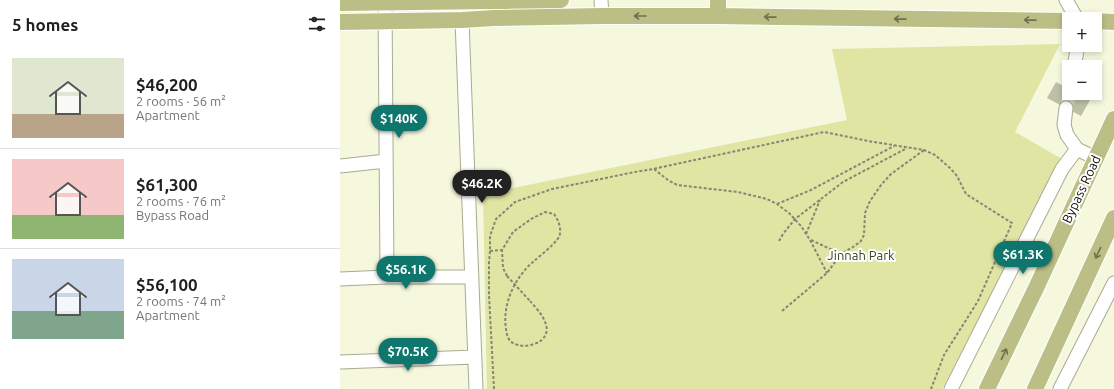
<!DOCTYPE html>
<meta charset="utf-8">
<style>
:root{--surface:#fff;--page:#f2f2f2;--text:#202124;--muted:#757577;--line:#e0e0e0;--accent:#0f766e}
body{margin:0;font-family:Ubuntu,sans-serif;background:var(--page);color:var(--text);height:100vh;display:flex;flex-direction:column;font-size:15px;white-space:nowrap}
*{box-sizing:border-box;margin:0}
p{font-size:13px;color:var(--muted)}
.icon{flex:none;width:22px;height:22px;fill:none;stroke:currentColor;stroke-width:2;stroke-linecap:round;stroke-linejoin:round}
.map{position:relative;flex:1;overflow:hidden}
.panel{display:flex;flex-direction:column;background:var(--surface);width:340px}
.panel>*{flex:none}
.buttons{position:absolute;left:722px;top:12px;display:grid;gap:8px}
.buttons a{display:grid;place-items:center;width:40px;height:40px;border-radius:0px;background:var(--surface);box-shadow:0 2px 6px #0003;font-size:20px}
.price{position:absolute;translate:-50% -34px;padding:0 9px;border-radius:14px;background:var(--accent);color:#fff;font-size:13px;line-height:26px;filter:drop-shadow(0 1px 2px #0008)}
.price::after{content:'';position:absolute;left:50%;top:24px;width:12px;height:9px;margin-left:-6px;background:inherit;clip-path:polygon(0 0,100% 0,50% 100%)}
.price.active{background:#222;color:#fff}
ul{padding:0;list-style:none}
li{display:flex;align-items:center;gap:12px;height:100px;padding:0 12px}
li+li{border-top:1px solid var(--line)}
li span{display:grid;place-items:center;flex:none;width:112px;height:80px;border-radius:0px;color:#555}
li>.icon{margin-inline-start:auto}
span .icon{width:48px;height:48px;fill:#fffc;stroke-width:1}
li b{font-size:17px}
h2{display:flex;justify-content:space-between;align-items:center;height:48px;padding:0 12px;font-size:17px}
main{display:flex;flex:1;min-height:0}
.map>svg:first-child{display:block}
.green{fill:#e0e5a3}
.building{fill:#bdc0a6}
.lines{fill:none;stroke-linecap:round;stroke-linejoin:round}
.minor-tunnel{stroke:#d3d5bd;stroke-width:13;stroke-dasharray:13 6;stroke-linecap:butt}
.minor-casing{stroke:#a8ab92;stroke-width:15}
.major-casing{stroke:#fff;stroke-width:18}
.path{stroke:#858775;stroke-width:2;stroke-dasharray:3 2;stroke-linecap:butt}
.minor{stroke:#fff;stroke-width:13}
.major{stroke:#bbbe85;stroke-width:16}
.path-bridge{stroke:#858775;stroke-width:2;stroke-dasharray:3 2;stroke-linecap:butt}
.oneway{stroke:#6e704d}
.labels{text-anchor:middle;stroke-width:4;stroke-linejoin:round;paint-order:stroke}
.street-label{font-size:13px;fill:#101108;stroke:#fff}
.park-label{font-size:13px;fill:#3f401b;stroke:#fff}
</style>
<main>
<section class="panel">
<h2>5 homes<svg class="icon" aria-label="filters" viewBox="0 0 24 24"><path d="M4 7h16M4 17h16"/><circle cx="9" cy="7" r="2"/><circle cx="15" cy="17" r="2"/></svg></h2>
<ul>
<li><span style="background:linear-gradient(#dfe7d0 70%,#b9a48a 0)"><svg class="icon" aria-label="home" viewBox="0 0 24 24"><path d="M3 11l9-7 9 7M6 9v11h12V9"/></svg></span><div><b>$46,200</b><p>2 rooms · 56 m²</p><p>Apartment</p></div></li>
<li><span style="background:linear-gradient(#f6c9c9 70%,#8fb573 0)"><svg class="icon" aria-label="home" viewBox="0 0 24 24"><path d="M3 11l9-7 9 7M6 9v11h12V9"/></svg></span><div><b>$61,300</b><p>2 rooms · 76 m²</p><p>Bypass Road</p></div></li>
<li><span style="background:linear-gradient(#c9d6e8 65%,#7fa58c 0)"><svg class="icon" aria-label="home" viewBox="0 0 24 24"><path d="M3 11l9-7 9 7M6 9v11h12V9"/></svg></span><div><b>$56,100</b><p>2 rooms · 74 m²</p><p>Apartment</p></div></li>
</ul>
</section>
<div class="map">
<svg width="774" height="389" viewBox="0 0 774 389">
<rect width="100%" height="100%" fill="#f5f8dd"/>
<path class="green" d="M720 44 675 132 722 159 602 389H147L143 194 507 120 492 49Z"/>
<path class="building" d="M716 82 729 89V93H737L750 100 741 116 707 98Z"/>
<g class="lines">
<path class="minor-tunnel" d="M726 108 730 93"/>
<g class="minor-casing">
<path id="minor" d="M45 0 47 277
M261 0 262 16
M726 0 737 19
M122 20 136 389
M734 67 738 45
M726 108 724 125 727 135 737 149 755 158
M0 166 46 161
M0 279 47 277H132
M0 362 135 357
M611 389 722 169 737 149
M720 389 774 283"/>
</g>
<g class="major-casing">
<path id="major" d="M378 0V16
M0 3 221 0
M755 21 774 22
M0 22 122 20 154 18 262 16H378L729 21
M647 389 697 286 774 119
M695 389 774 218"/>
</g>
<path class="path" d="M314 169 328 180 337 185 398 192 427 199 437 204 449 213 461 226 470 240 487 273
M437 204 471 190 554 146
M466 234 480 200
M471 240 501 254
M439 241 443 234 455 219 503 182 567 148
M150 251 162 250
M167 276 163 268 162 250 173 232 191 219 205 212 214 214C219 221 222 230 219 237 215 244 200 256 194 261 175 277 162 304 166 329 167 337 169 343 178 345 184 347 193 345 199 342 217 330 199 311 190 301
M442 311 487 273 501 254 513 247 521 241 524 235 525 213 530 201 541 185 551 174 584 150
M154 389 149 295V262L150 251V236L156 219 175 202 212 189 295 172 313 169 484 132 528 141 584 150 595 155 610 168 617 176 626 194 672 223 638 301 604 355 591 389"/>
<use href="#minor" class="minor"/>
<use href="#major" class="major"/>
<path class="path-bridge" d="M167 276 190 301"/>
</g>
<defs><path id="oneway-shaft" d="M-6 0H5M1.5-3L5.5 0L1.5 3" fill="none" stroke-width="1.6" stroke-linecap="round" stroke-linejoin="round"/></defs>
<g class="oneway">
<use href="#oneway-shaft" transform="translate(300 16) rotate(-180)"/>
<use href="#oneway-shaft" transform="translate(430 17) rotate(-179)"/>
<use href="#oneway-shaft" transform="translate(560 19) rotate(-179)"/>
<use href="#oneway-shaft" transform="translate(690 20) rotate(-179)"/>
<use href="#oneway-shaft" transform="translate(758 253) rotate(115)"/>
<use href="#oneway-shaft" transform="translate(664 354) rotate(-64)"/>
</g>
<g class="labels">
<g class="street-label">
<text transform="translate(741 189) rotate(-65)" y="5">Bypass Road</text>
</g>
<g class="park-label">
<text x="521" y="260">Jinnah Park</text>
</g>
</g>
</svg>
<div class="buttons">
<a>+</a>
<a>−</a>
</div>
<b class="price" style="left:59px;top:139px">$140K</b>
<b class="price active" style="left:142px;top:204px">$46.2K</b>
<b class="price" style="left:683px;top:275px">$61.3K</b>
<b class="price" style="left:66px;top:290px">$56.1K</b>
<b class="price" style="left:68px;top:372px">$70.5K</b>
</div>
</main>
